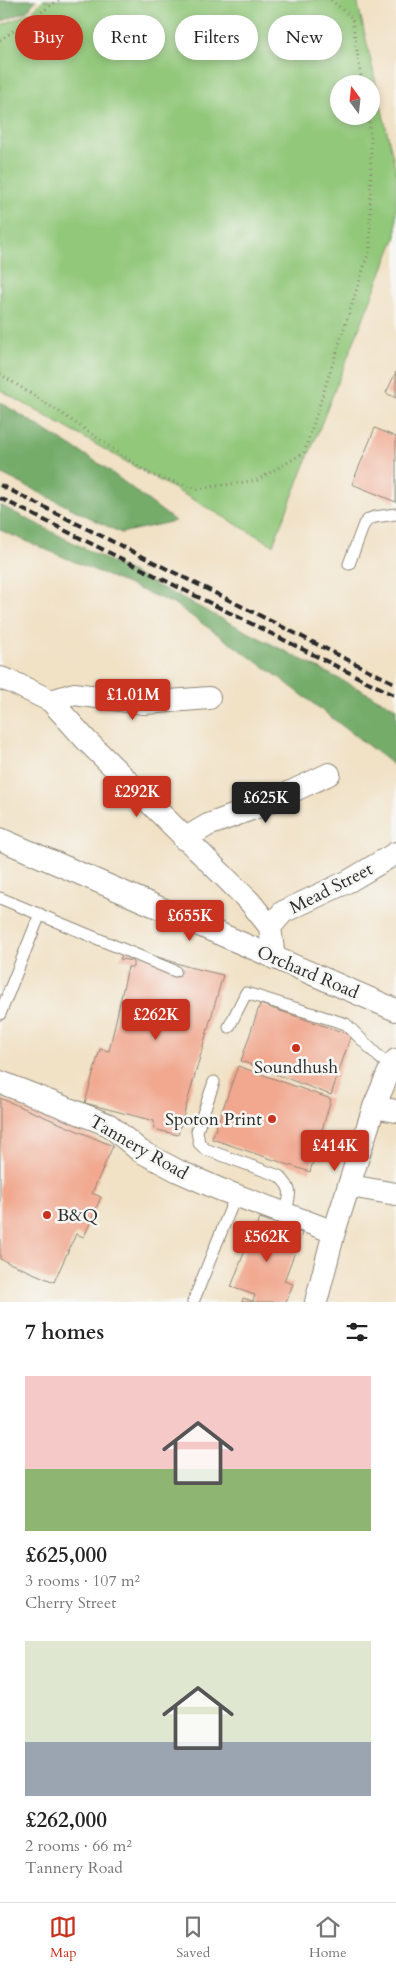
<!DOCTYPE html>
<meta charset="utf-8">
<style>
:root{--surface:#fff;--page:#f6f6f6;--text:#222;--muted:#767676;--line:#e0e0e0;--accent:#c8321e}
body{margin:0;font-family:Cardo,serif;background:var(--page);color:var(--text);height:100vh;display:flex;flex-direction:column;font-size:19px;white-space:nowrap}
*{box-sizing:border-box;margin:0}
p{font-size:16px;color:var(--muted)}
.icon{flex:none;width:28px;height:28px;fill:none;stroke:currentColor;stroke-width:2;stroke-linecap:round;stroke-linejoin:round}
.map{position:relative;height:1302px;overflow:hidden}
.details{display:flex;flex-direction:column;background:var(--surface);flex:1}
.details>*{flex:none}
.banner{position:absolute;left:15px;top:15px;width:366px;height:45px;display:flex;gap:10px}
.needle{width:32px;rotate:345deg}
.buttons{position:absolute;left:330px;top:75px;display:grid;gap:10px}
.buttons a{display:grid;place-items:center;width:50px;height:50px;border-radius:50%;background:var(--surface);box-shadow:0 2px 8px #0003;font-size:25px}
.price{position:absolute;translate:-50% -42px;padding:0 11px;border-radius:5px;background:var(--accent);color:#fff;font-size:16px;line-height:32px;filter:drop-shadow(0 1px 2px #0008)}
.price::after{content:'';position:absolute;left:50%;top:30px;width:15px;height:11px;margin-left:-8px;background:inherit;clip-path:polygon(0 0,100% 0,50% 100%)}
.price.current{background:#222;color:#fff}
ul{padding:0;list-style:none}
li{display:grid;align-content:center;gap:10px;height:265px;padding:0 25px}
li span{display:grid;place-items:center;height:155px;border-radius:0px;color:#555}
li>.icon{margin-inline-start:auto}
span .icon{width:90px;height:90px;fill:#fffc;stroke-width:1}
li b{font-size:21px}
h2{display:flex;justify-content:space-between;align-items:center;height:60px;padding:0 25px;font-size:21px}
.tag{padding:0 18px;border-radius:22px;background:var(--surface);box-shadow:0 2px 8px #0003;font-size:18px;line-height:45px}
.tag.current{background:var(--accent);color:#fff}
.dock{display:flex;justify-content:space-around;align-items:center;height:70px;border-top:1px solid var(--line);background:var(--surface);font-size:14px;color:var(--muted)}
.dock a{display:grid;justify-items:center;gap:2px}
.dock .current{color:var(--accent)}
.map>svg:first-child{display:block}
.green{fill:#92c87a;stroke:#5e7a52;fill-rule:evenodd}
.forest{fill:#75ac6a;stroke:#506c4a}
.building{fill:#f1a88f}
.lines{fill:none;stroke-linecap:round;stroke-linejoin:round}
.lane-casing{stroke:#8e8678;stroke-width:13}
.street-casing{stroke:#8e8678;stroke-width:24}
.path{stroke:#8e8678;stroke-width:3;stroke-dasharray:1 4;stroke-linecap:butt}
.lane{stroke:#fff;stroke-width:11}
.street{stroke:#fff;stroke-width:22}
.rail{stroke:#2b2b2b;stroke-width:4;stroke-dasharray:8 4;stroke-linecap:butt}
.poi-dot{fill:#c8321e;stroke:#f6f6f2;stroke-width:2}
.labels{text-anchor:middle;stroke-width:5;stroke-linejoin:round;paint-order:stroke}
.street-label{font-size:18px;fill:#2b2b2b;stroke:#f6f6f2}
.poi-label{font-size:18px;fill:#2b2b2b;stroke:#f6f6f2}
</style>
<div class="map">
<svg width="396" height="1302" viewBox="0 0 396 1302">
<rect width="100%" height="100%" fill="#f6f6f2"/>
<filter id="ink" filterUnits="userSpaceOnUse"><feTurbulence type="fractalNoise" baseFrequency=".02" numOctaves="2"/><feDisplacementMap in="SourceGraphic" scale="10" xChannelSelector="R" yChannelSelector="G"/><feConvolveMatrix kernelMatrix="1 2 1 2 8 2 1 2 1" color-interpolation-filters="sRGB"/></filter>
<filter id="wash" filterUnits="userSpaceOnUse"><feTurbulence type="fractalNoise" baseFrequency=".0096" numOctaves="4" result="noise"/><feDisplacementMap in="SourceGraphic" scale="20" xChannelSelector="R" yChannelSelector="G"/><feGaussianBlur stdDeviation="1.12" result="paint"/><feColorMatrix in="noise" values="0 0 0 0 0 0 0 0 0 0 0 0 0 0 0 0 0 1.4 0 .05"/><feComposite in="paint" operator="in"/></filter>
<g filter="url(#wash)">
<rect width="100%" height="100%" fill="#f1e1c5"/>
<path class="green" d="M43 0H357L396 171V236L273 545 0 390V26L31 12ZM339 84H371V116H339Z"/>
<path class="forest" d="M0 0H36L27 11 0 22Z
M0 402 103 466 175 521 121 533 0 473Z
M0 505 396 708V767L280 678 176 605 0 530Z"/>
<g id="blocks">
<path class="building" d="M396 372V398L386 393Z
M375 428 396 437V502L352 484Z
M126 947 189 967 223 975 178 1135 154 1129V1121L85 1103 100 1049 109 1051 128 967H133V961L120 959Z
M260 1004 351 1035 331 1095 241 1061Z
M238 1066 331 1099 310 1172 212 1139Z
M0 1098 113 1146 92 1193 101 1197 84 1237 76 1234 54 1282 0 1259Z
M260 1218 302 1233 284 1281 293 1284 286 1302H242L243 1298 253 1301 255 1295 231 1287 255 1224 257 1225Z"/>
</g>
</g>
<g filter="url(#ink)">
<use href="#blocks" fill-opacity="0" stroke="#8e8678" stroke-width="1"/>
<g class="lines">
<g class="lane-casing">
<path id="lane" d="M349 564 364 524 369 519 375 517 396 514
M0 898 175 971
M0 1014 40 914
M229 1027 246 993 346 1024 379 1057 391 1067
M214 1082 197 1131 199 1143 205 1149 279 1176C294 1190 290 1195 285 1214
M193 1302 236 1195"/>
</g>
<g class="street-casing">
<path id="street" d="M0 678 12 682 51 701 86 740 250 902 270 927 274 958
M51 701 74 694 144 703 209 698
M0 839 396 1010
M184 839 208 825 265 804 329 774
M270 927 283 912 349 881 396 853
M0 1082 109 1125 140 1151 178 1171 219 1189 334 1232
M374 1107 396 1111
M350 1186 396 1194
M316 1302 334 1232 374 1107 391 1067 396 1060"/>
</g>
<path class="path" d="M331 0 352 18 362 84
M0 40 59 0
M0 374 61 413 151 475 198 489 257 480 304 453 370 248 371 137 367 116"/>
<use href="#lane" class="lane"/>
<use href="#street" class="street"/>
<path class="rail" d="M0 485 396 684
M0 498 396 696"/>
</g>
</g>
<g class="poi-dot">
<circle cx="296" cy="1048" r="5"/>
<circle cx="272" cy="1119" r="5"/>
<circle cx="47" cy="1215" r="5"/>
</g>
<g class="labels">
<g class="street-label">
<text transform="translate(331 888) rotate(-27)" y="6">Mead Street</text>
<text transform="translate(308 972) rotate(23)" y="6">Orchard Road</text>
<text transform="translate(139 1147) rotate(30)" y="6">Tannery Road</text>
</g>
<g class="poi-label">
<text x="296" y="1073">Soundhush</text>
<text x="262" y="1125" text-anchor="end">Spoton Print</text>
<text x="57" y="1221" text-anchor="start">B&amp;Q</text>
</g>
</g>
</svg>
<div class="buttons">
<a><svg class="needle" viewBox="-14 -14 28 28"><path d="M0-13l5 13h-10z" fill="#e53935"/><path d="M0 13l5-13h-10z" fill="#767676"/></svg></a>
</div>
<b class="price" style="left:133px;top:721px">£1.01M</b>
<b class="price" style="left:137px;top:818px">£292K</b>
<b class="price current" style="left:266px;top:824px">£625K</b>
<b class="price" style="left:190px;top:942px">£655K</b>
<b class="price" style="left:156px;top:1041px">£262K</b>
<b class="price" style="left:335px;top:1172px">£414K</b>
<b class="price" style="left:267px;top:1263px">£562K</b>
<div class="banner">
<a class="tag current">Buy</a>
<a class="tag">Rent</a>
<a class="tag">Filters</a>
<a class="tag">New</a>
</div>
</div>
<section class="details">
<h2>7 homes<svg class="icon" aria-label="filters" viewBox="0 0 24 24"><path d="M4 7h16M4 17h16"/><circle cx="9" cy="7" r="2"/><circle cx="15" cy="17" r="2"/></svg></h2>
<ul>
<li><span style="background:linear-gradient(#f6c9c9 60%,#8fb573 0)"><svg class="icon" aria-label="home" viewBox="0 0 24 24"><path d="M3 11l9-7 9 7M6 9v11h12V9"/></svg></span><div><b>£625,000</b><p>3 rooms · 107 m²</p><p>Cherry Street</p></div></li>
<li><span style="background:linear-gradient(#dfe7d0 65%,#9aa5b1 0)"><svg class="icon" aria-label="home" viewBox="0 0 24 24"><path d="M3 11l9-7 9 7M6 9v11h12V9"/></svg></span><div><b>£262,000</b><p>2 rooms · 66 m²</p><p>Tannery Road</p></div></li>
</ul>
</section>
<nav class="dock">
<a class="current"><svg class="icon" aria-label="map" viewBox="0 0 24 24"><path d="M3 6l6-2 6 2 6-2v14l-6 2-6-2-6 2zM9 4v14M15 6v14"/></svg>Map</a>
<a><svg class="icon" aria-label="saved" viewBox="0 0 24 24"><path d="M7 4h10v16l-5-4-5 4z"/></svg>Saved</a>
<a><svg class="icon" aria-label="home" viewBox="0 0 24 24"><path d="M3 11l9-7 9 7M6 9v11h12V9"/></svg>Home</a>
</nav>
